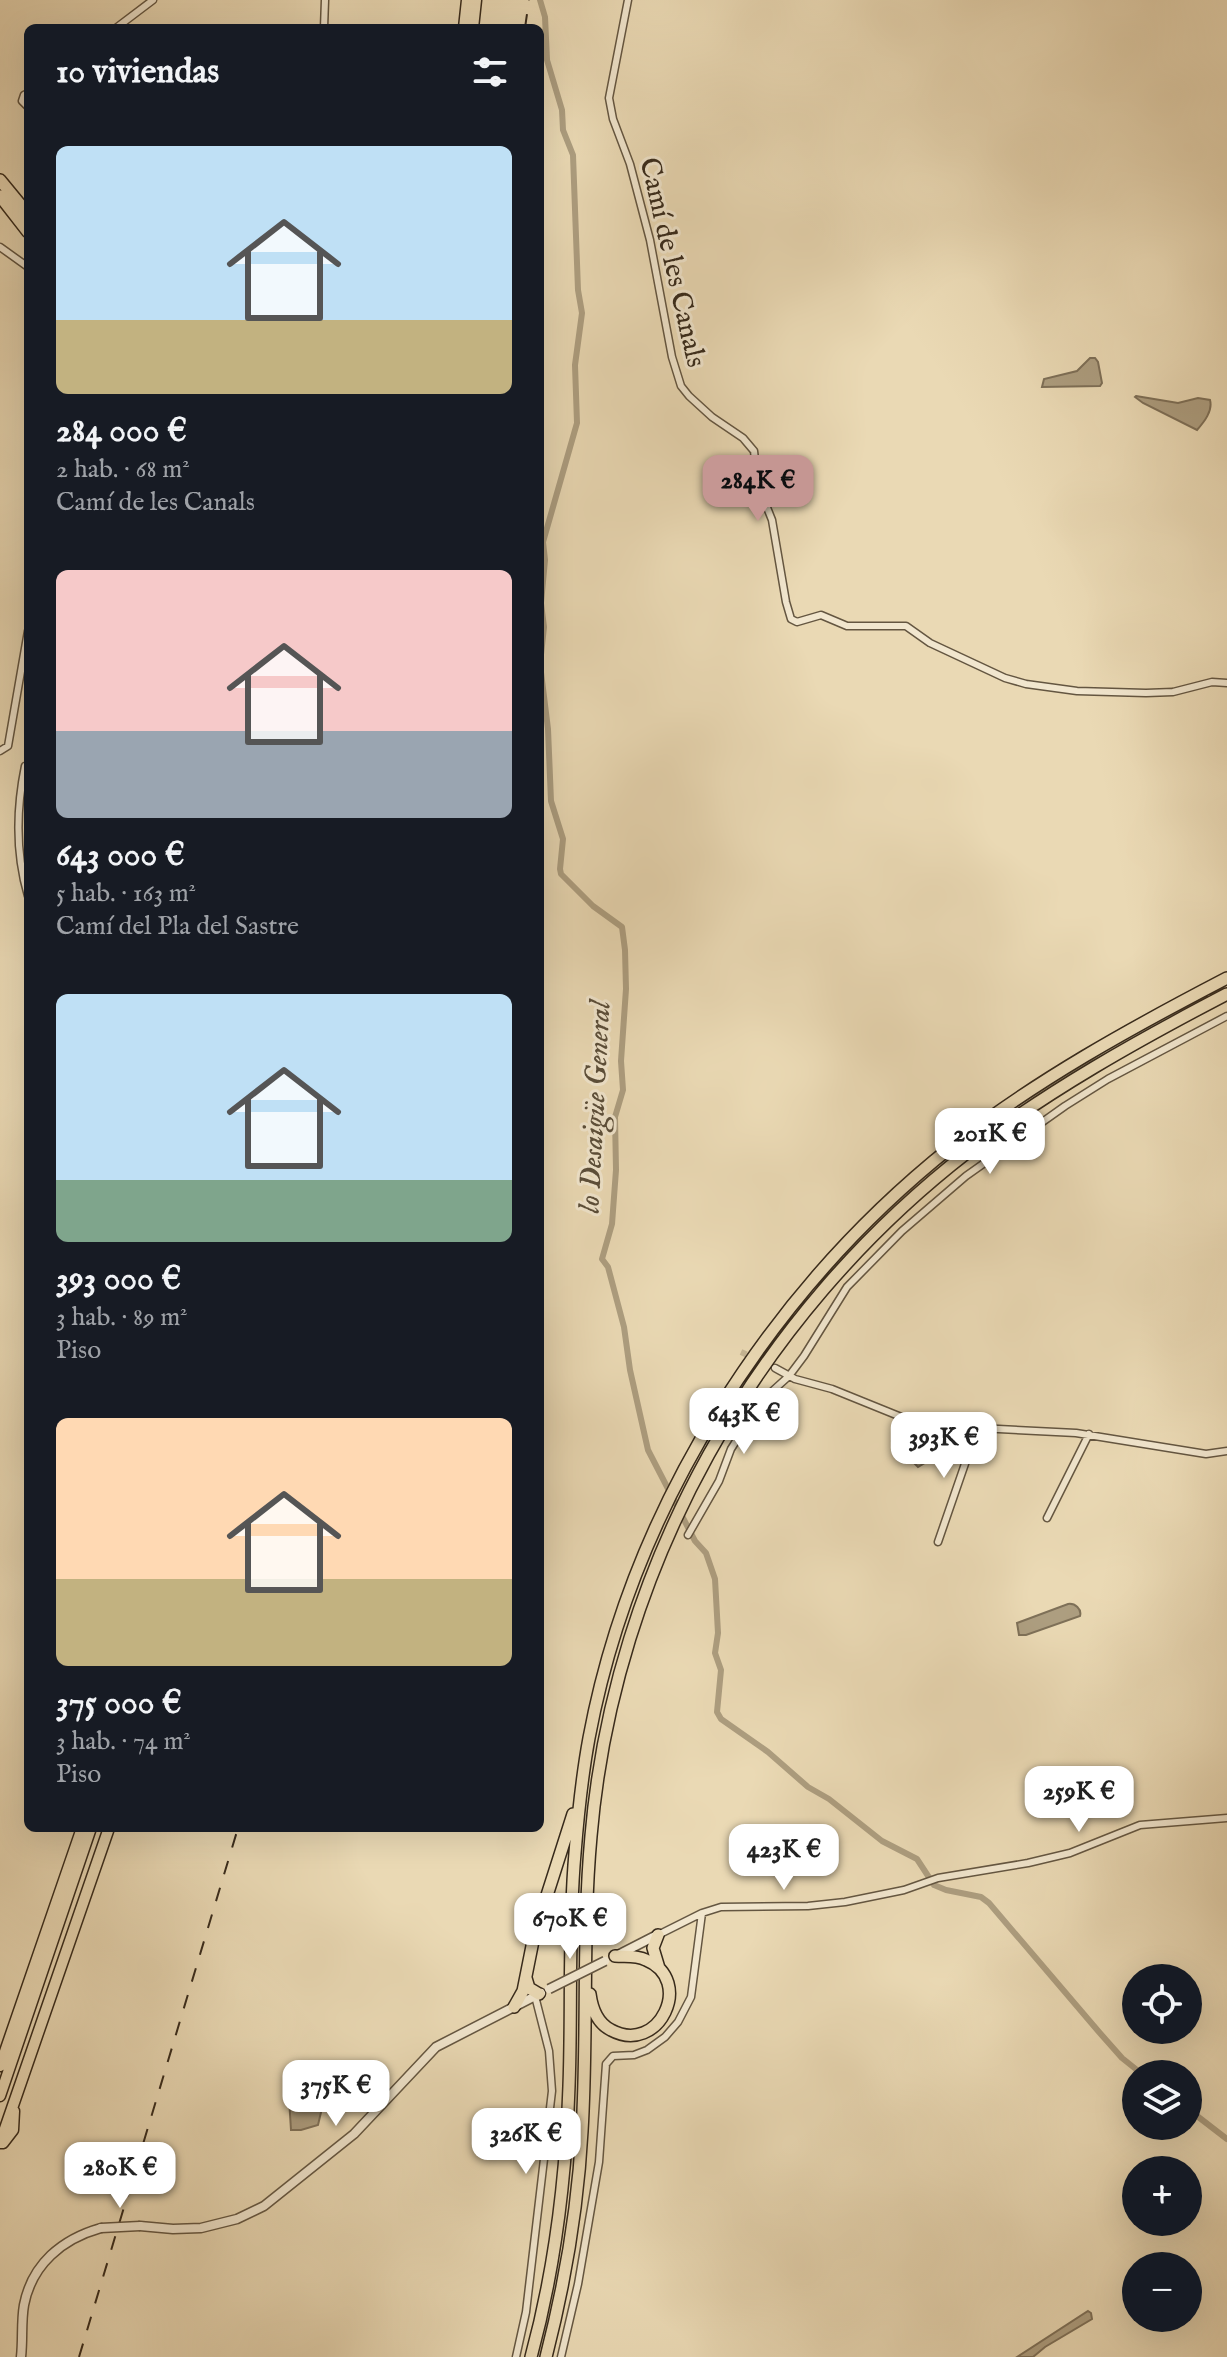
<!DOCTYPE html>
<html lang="es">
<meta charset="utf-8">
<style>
:root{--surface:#171b24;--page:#242831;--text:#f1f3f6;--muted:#9ea1a6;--accent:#c59692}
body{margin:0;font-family:"IM FELL English",serif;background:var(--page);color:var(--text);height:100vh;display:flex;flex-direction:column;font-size:30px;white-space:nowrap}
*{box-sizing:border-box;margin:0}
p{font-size:26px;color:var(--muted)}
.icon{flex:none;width:44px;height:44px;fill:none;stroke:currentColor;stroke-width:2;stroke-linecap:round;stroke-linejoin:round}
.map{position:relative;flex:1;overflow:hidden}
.sheet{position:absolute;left:24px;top:24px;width:520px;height:1808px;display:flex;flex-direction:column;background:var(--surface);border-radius:12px;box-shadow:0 8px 32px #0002}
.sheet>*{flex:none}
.fabs{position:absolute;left:1122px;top:1964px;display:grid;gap:16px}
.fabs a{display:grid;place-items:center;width:80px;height:80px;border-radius:50%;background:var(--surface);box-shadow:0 8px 32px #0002;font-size:40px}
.price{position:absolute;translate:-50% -68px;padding:0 18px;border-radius:16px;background:#fff;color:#222;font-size:26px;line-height:52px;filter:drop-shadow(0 2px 4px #0008)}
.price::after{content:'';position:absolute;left:50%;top:48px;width:24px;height:18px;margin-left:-12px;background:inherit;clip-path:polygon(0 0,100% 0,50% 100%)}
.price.on{background:var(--accent);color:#111}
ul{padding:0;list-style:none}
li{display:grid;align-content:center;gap:16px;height:424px;padding:0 32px}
li span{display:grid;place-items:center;height:248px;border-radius:12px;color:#555}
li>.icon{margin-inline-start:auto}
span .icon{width:144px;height:144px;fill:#fffc;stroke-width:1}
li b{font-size:34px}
h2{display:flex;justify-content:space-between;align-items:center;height:96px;padding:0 32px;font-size:34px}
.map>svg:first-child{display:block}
.water{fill:#ad9e80;stroke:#7e7058;stroke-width:2}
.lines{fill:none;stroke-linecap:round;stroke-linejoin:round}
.canal{stroke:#ad9e80;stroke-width:6}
.minor-tunnel{stroke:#c6b695;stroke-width:6;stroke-dasharray:6 3;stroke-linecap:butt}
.minor-casing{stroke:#645641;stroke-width:9}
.tertiary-casing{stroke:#645641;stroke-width:11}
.trunk-casing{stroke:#372a1b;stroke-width:13}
.motorway-casing{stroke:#372a1b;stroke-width:14}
.minor{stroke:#f1e6ce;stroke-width:6}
.tertiary{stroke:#f1e6ce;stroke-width:8}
.trunk{stroke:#ead9b4;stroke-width:10}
.motorway{stroke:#ead9b4;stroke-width:11}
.rail{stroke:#372a1b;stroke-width:2;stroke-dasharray:14 14;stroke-linecap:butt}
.tertiary-bridge-casing{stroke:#645641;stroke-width:11;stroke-linecap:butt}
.tertiary-bridge{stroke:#f1e6ce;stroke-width:8}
.labels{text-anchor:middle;stroke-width:6;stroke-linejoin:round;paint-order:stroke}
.street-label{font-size:28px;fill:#372a1b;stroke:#f1e6ce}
.water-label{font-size:30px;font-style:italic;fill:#5a4d39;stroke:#f1e6ce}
</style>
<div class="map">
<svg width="1227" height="2357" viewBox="0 0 1227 2357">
<rect width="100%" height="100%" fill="#ead9b4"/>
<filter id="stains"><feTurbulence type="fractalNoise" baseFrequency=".0025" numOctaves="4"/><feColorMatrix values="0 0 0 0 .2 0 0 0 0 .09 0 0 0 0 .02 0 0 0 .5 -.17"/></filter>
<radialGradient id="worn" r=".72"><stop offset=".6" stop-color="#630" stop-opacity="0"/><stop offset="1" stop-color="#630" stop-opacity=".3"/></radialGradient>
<path class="water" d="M1090 358H1095L1098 362 1102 383 1100 386 1042 387 1044 379 1077 371Z
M1136 396 1178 403 1198 398 1210 400C1213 411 1204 422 1197 430L1143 403 1135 397Z
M906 1430 937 1453 938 1455 918 1467 892 1441 901 1432Z
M1068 1604C1075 1603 1082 1609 1080 1616L1026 1635H1019L1017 1623Z
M289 2098 323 2104 318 2125 301 2130H291Z
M1088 2311 1091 2313 1092 2319 1045 2347 1033 2357H1017Z"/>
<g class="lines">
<path class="canal" d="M540 0 545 17 547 60 562 110 563 130 573 155 578 290 582 313 575 365 577 423 543 542 545 560 541 603 544 627 540 664 548 729 551 801 563 839 560 869 561 874 593 906 622 927 625 950 626 989 621 1061 623 1090 615 1117 616 1170 612 1224 602 1259 608 1267 624 1327 630 1370 648 1450 695 1541 706 1553 715 1579 718 1633 715 1653 721 1670 717 1712 721 1719 768 1752 808 1787 829 1799 882 1841 917 1859 934 1885 946 1890 981 1897 989 1903 1099 2032 1122 2058 1142 2074
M1188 2109 1227 2139"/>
<path class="minor-tunnel" d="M741 1352 775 1368"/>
<g class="minor-casing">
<path id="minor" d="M628 0 609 98 613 119 630 164 650 240 672 357 681 386 689 396 712 417 743 438 754 451 758 485 772 520 786 602 791 619 797 622 821 615 847 626H906L930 643 1005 678 1026 684 1077 691 1146 693 1173 692 1212 682 1227 683
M116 28 153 0
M324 28 325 0
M28 93 24 95 22 101 28 107
M0 247 28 267
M0 751 8 746 28 631
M25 766C16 810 15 852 28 896
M775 1368 795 1379 832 1389 921 1425 1076 1433 1206 1454 1227 1451
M1047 1518 1089 1434
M688 1535 719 1481 731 1449 748 1422 768 1395 789 1376 804 1356 847 1287 902 1231 966 1176 1065 1106 1108 1079 1227 1016
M938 1542 977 1429
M658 1935 702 1913 721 1907 808 1906 845 1902 904 1890 938 1878 1028 1863 1070 1853 1140 1825 1227 1818
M516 2357 526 2312 552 2091 549 2051 535 1996
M561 2357 578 2284 599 2162 606 2064 613 2056 634 2055 647 2050 665 2037 678 2022 691 1997 702 1913"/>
</g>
<g class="tertiary-casing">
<path id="tertiary" d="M616 1956 657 1935
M140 2226 173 2229 201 2228 237 2219 264 2206 354 2134 436 2047 541 1993
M21 2357C23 2340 21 2322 24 2305 32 2264 62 2239 101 2228"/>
</g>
<g class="trunk-casing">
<path id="trunk" d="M464 28 467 0
M473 28 476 0
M0 2066 82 1828
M0 2096 91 1828
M0 2143 109 1828
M3 2143 13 2130 14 2111"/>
</g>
<g class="motorway-casing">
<path id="motorway" d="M0 180 28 214
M0 196 28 232
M658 1935 653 1948 659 1968
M526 1978 529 1988 539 1994
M590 1994C592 2009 597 2023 611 2030 659 2056 695 1980 646 1960 636 1955 625 1957 615 1956
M514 2007 523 1991 534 1936 573 1814
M531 2357C555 2269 566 2177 569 2086 572 2008 568 1930 575 1853 578 1815 582 1776 589 1738 632 1508 769 1292 951 1147 1036 1080 1131 1028 1227 978
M546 2357C565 2283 578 2207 582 2131 588 2032 582 1934 591 1836 614 1567 756 1316 968 1152 1049 1090 1137 1041 1227 994"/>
</g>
<use href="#minor" class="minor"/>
<use href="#tertiary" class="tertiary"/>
<use href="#trunk" class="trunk"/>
<use href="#motorway" class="motorway"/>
<path class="rail" d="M525 28 529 0
M79 2357 238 1828"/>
<g class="tertiary-bridge-casing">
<path id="tertiary-bridge" d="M549 1989 605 1961
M101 2228 140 2226"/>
</g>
<use href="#tertiary-bridge" class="tertiary-bridge"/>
</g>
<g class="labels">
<g class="street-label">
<text transform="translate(674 262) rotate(77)" y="10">Camí de les Canals</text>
</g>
<g class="water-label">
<text transform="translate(594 1107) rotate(-87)" y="10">lo Desaigüe General</text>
</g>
</g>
<rect width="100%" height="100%" filter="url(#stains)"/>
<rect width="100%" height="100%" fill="url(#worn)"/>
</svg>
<div class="fabs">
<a><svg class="icon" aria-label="locate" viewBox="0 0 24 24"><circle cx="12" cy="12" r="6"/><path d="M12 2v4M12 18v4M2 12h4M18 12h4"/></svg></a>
<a><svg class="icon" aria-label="layers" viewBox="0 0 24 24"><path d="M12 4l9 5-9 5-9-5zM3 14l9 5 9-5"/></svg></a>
<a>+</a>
<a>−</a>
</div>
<b class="price on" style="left:758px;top:523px">284K €</b>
<b class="price" style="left:990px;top:1176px">201K €</b>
<b class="price" style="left:744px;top:1456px">643K €</b>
<b class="price" style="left:944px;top:1480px">393K €</b>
<b class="price" style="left:1079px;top:1834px">259K €</b>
<b class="price" style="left:784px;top:1892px">423K €</b>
<b class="price" style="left:570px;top:1961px">670K €</b>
<b class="price" style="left:336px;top:2128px">375K €</b>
<b class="price" style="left:526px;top:2176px">326K €</b>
<b class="price" style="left:120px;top:2210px">280K €</b>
<section class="sheet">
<h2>10 viviendas<svg class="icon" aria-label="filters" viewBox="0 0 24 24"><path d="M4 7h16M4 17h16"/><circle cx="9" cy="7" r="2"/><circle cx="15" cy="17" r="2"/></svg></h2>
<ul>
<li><span style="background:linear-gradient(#bfe0f5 70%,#c2b280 0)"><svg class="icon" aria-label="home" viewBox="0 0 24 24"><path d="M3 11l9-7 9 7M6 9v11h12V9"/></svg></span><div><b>284 000 €</b><p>2 hab. · 68 m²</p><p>Camí de les Canals</p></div></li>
<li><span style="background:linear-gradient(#f6c9c9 65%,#9aa5b1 0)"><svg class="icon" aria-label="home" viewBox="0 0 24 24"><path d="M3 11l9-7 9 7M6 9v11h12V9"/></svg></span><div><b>643 000 €</b><p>5 hab. · 163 m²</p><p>Camí del Pla del Sastre</p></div></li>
<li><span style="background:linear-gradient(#bfe0f5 75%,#7fa58c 0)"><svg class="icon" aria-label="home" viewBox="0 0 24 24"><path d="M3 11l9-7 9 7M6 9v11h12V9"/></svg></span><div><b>393 000 €</b><p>3 hab. · 89 m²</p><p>Piso</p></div></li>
<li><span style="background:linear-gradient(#ffd9b3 65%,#c2b280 0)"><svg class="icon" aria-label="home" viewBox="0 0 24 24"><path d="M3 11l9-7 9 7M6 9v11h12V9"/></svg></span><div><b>375 000 €</b><p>3 hab. · 74 m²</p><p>Piso</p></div></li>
</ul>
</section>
</div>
